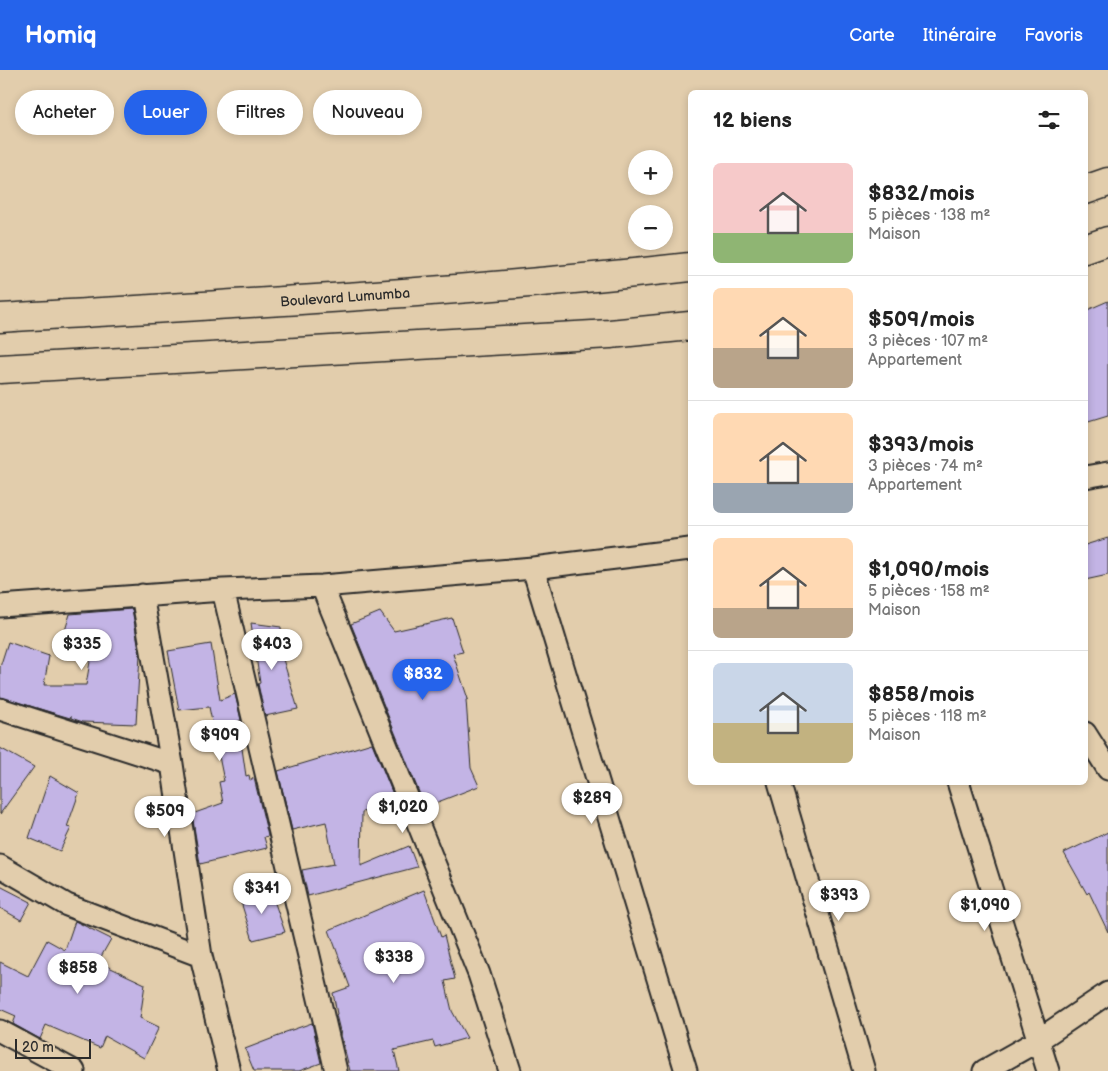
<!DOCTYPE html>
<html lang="fr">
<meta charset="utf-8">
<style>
:root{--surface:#fff;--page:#f6f6f6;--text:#222;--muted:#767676;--line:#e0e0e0;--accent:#2563eb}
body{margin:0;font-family:"Balsamiq Sans",sans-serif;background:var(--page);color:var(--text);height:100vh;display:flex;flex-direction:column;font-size:19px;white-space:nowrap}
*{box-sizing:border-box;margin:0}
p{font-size:16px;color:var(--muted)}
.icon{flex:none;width:28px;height:28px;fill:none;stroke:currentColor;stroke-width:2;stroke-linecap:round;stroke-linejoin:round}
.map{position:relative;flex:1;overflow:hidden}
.drawer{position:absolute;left:688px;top:20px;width:400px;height:695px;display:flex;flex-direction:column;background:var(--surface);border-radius:8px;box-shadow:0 2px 8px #0003}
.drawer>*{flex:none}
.guide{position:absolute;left:15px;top:20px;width:475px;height:45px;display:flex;gap:10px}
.buttons{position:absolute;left:628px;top:80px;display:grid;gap:10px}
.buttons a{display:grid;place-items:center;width:45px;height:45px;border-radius:50%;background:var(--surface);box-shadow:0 2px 8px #0003;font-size:25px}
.scale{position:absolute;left:15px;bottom:12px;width:76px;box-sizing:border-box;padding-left:5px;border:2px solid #2b2b2b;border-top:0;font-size:14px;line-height:18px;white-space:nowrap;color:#2b2b2b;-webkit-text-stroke:4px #e2cdac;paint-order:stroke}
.price{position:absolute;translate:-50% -42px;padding:0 11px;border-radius:18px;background:#fff;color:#222;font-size:16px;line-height:32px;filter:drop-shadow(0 1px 2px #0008)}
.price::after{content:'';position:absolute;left:50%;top:30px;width:15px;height:11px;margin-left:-8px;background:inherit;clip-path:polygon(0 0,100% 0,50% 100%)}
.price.on{background:var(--accent);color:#fff}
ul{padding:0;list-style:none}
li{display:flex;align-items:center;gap:15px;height:125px;padding:0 25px}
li+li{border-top:1px solid var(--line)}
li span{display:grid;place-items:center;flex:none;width:140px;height:100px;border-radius:8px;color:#555}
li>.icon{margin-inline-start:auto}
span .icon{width:60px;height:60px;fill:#fffc;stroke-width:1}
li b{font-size:21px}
h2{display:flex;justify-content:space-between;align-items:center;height:60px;padding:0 25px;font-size:21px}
.chip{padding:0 18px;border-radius:22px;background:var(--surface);box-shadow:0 2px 8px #0003;font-size:18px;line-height:45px}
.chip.on{background:var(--accent);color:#fff}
header{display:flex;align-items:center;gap:30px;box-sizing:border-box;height:70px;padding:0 25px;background:var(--accent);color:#fff}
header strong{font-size:24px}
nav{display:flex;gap:28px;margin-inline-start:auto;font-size:18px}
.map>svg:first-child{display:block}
.building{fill:#c3b4e5;stroke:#2b2b2b}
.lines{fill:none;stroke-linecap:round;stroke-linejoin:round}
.street-casing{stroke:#2b2b2b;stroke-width:25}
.highway-casing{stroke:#2b2b2b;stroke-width:31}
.street{stroke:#e2cdac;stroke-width:21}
.highway{stroke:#e2cdac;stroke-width:28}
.labels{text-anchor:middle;stroke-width:4;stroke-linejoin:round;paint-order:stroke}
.street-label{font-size:14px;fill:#2b2b2b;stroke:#e2cdac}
</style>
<header>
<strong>Homiq</strong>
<nav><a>Carte</a><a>Itinéraire</a><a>Favoris</a></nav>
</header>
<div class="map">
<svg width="1108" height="1001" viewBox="0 0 1108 1001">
<rect width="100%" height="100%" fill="#e2cdac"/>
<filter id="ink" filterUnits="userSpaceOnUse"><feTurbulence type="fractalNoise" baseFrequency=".02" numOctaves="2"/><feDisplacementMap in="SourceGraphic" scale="10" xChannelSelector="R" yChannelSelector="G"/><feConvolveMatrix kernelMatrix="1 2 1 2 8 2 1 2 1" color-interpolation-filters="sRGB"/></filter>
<g filter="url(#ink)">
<path class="building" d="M1108 231V346L1085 353V241Z
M1108 468V505L1085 510V475Z
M132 539 140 585 136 654 83 652 71 648V646L70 648 0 627V597L8 572 49 586 44 615H86L92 580 61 574 70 544Z
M380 542 394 561 452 548 463 582 453 584 468 629 466 630 471 698 479 716 425 737 351 554Z
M251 553 281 557 282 586 298 639 265 646 258 614 260 613Z
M211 574 220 630 235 624 241 650 238 651 246 706 249 705 250 710 254 708 268 766 264 767 267 778 200 794 192 744 223 733 219 712 224 711 209 637 179 640 168 581Z
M372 673 397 734 362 742 361 796 409 776 417 797 308 826 302 800 334 794 326 752 292 760 278 701Z
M0 678 34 697 0 744Z
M50 706 79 723 67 757 71 758 60 781 29 768Z
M1108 762V862L1089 822 1087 824 1064 783Z
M0 816 31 832 21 850 0 838Z
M270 819 285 862 253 870 240 829Z
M424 820 441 867 444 865 455 909 445 911 452 941 467 968 435 977 433 971 394 980 399 1001H350L336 945 337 944 333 923 350 917 329 860Z
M75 851 111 869 98 892 145 914 140 948 159 957 144 988 105 966 100 978 46 955 40 969 13 954 16 946 0 939V892L28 906 47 870 65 880Z
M312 953 321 993 299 1001H254L245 979 284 964 283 963Z"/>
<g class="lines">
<g class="street-casing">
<path id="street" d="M1085 407 1108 403
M533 498 686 1001
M322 516 479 904 510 1001
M223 520 336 1001
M142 525 172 694 201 886 229 1001
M0 536 223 520 322 516 533 498 690 479
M0 639 172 694
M1085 663 1108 699
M779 712 864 1001
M958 712 1048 1001
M0 796 67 835 201 886
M0 961 74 1001
M984 1001 1037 971 1108 923"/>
</g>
<g class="highway-casing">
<path id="highway" d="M1085 120 1108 112
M1085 179 1108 171
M0 248C230 234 461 223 690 197
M0 299 610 264 690 256"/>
</g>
<use href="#street" class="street"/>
<use href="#highway" class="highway"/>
</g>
</g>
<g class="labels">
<g class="street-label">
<text transform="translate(345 227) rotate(-4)" y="5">Boulevard Lumumba</text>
</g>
</g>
</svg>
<div class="buttons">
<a>+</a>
<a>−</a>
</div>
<div class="scale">20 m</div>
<b class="price" style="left:82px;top:601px">$335</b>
<b class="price" style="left:272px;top:601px">$403</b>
<b class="price on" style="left:423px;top:631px">$832</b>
<b class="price" style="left:220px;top:692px">$909</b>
<b class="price" style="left:592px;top:755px">$289</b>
<b class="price" style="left:403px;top:764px">$1,020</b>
<b class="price" style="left:165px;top:768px">$509</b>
<b class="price" style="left:262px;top:845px">$341</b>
<b class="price" style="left:839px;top:852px">$393</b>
<b class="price" style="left:985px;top:862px">$1,090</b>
<b class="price" style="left:394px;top:914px">$338</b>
<b class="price" style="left:78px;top:925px">$858</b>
<div class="guide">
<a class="chip">Acheter</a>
<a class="chip on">Louer</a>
<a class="chip">Filtres</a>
<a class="chip">Nouveau</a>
</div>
<section class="drawer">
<h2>12 biens<svg class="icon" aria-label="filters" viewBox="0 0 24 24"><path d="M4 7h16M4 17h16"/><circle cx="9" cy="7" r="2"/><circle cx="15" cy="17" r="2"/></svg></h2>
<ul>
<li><span style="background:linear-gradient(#f6c9c9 70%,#8fb573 0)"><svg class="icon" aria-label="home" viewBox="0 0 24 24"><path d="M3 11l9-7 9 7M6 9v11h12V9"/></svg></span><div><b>$832/mois</b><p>5 pièces · 138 m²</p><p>Maison</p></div></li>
<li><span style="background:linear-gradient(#ffd9b3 60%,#b9a48a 0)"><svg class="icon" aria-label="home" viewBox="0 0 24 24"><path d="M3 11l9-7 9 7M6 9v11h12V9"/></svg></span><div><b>$509/mois</b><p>3 pièces · 107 m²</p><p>Appartement</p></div></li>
<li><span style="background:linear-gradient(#ffd9b3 70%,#9aa5b1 0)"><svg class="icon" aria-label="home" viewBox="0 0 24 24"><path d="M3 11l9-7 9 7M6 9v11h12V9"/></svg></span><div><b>$393/mois</b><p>3 pièces · 74 m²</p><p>Appartement</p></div></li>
<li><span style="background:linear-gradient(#ffd9b3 70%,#b9a48a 0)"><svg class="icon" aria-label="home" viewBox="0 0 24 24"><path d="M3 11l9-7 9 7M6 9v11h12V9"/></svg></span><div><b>$1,090/mois</b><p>5 pièces · 158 m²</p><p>Maison</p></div></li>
<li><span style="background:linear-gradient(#c9d6e8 60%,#c2b280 0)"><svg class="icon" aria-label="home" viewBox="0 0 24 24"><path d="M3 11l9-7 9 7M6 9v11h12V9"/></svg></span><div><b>$858/mois</b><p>5 pièces · 118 m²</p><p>Maison</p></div></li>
</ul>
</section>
</div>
